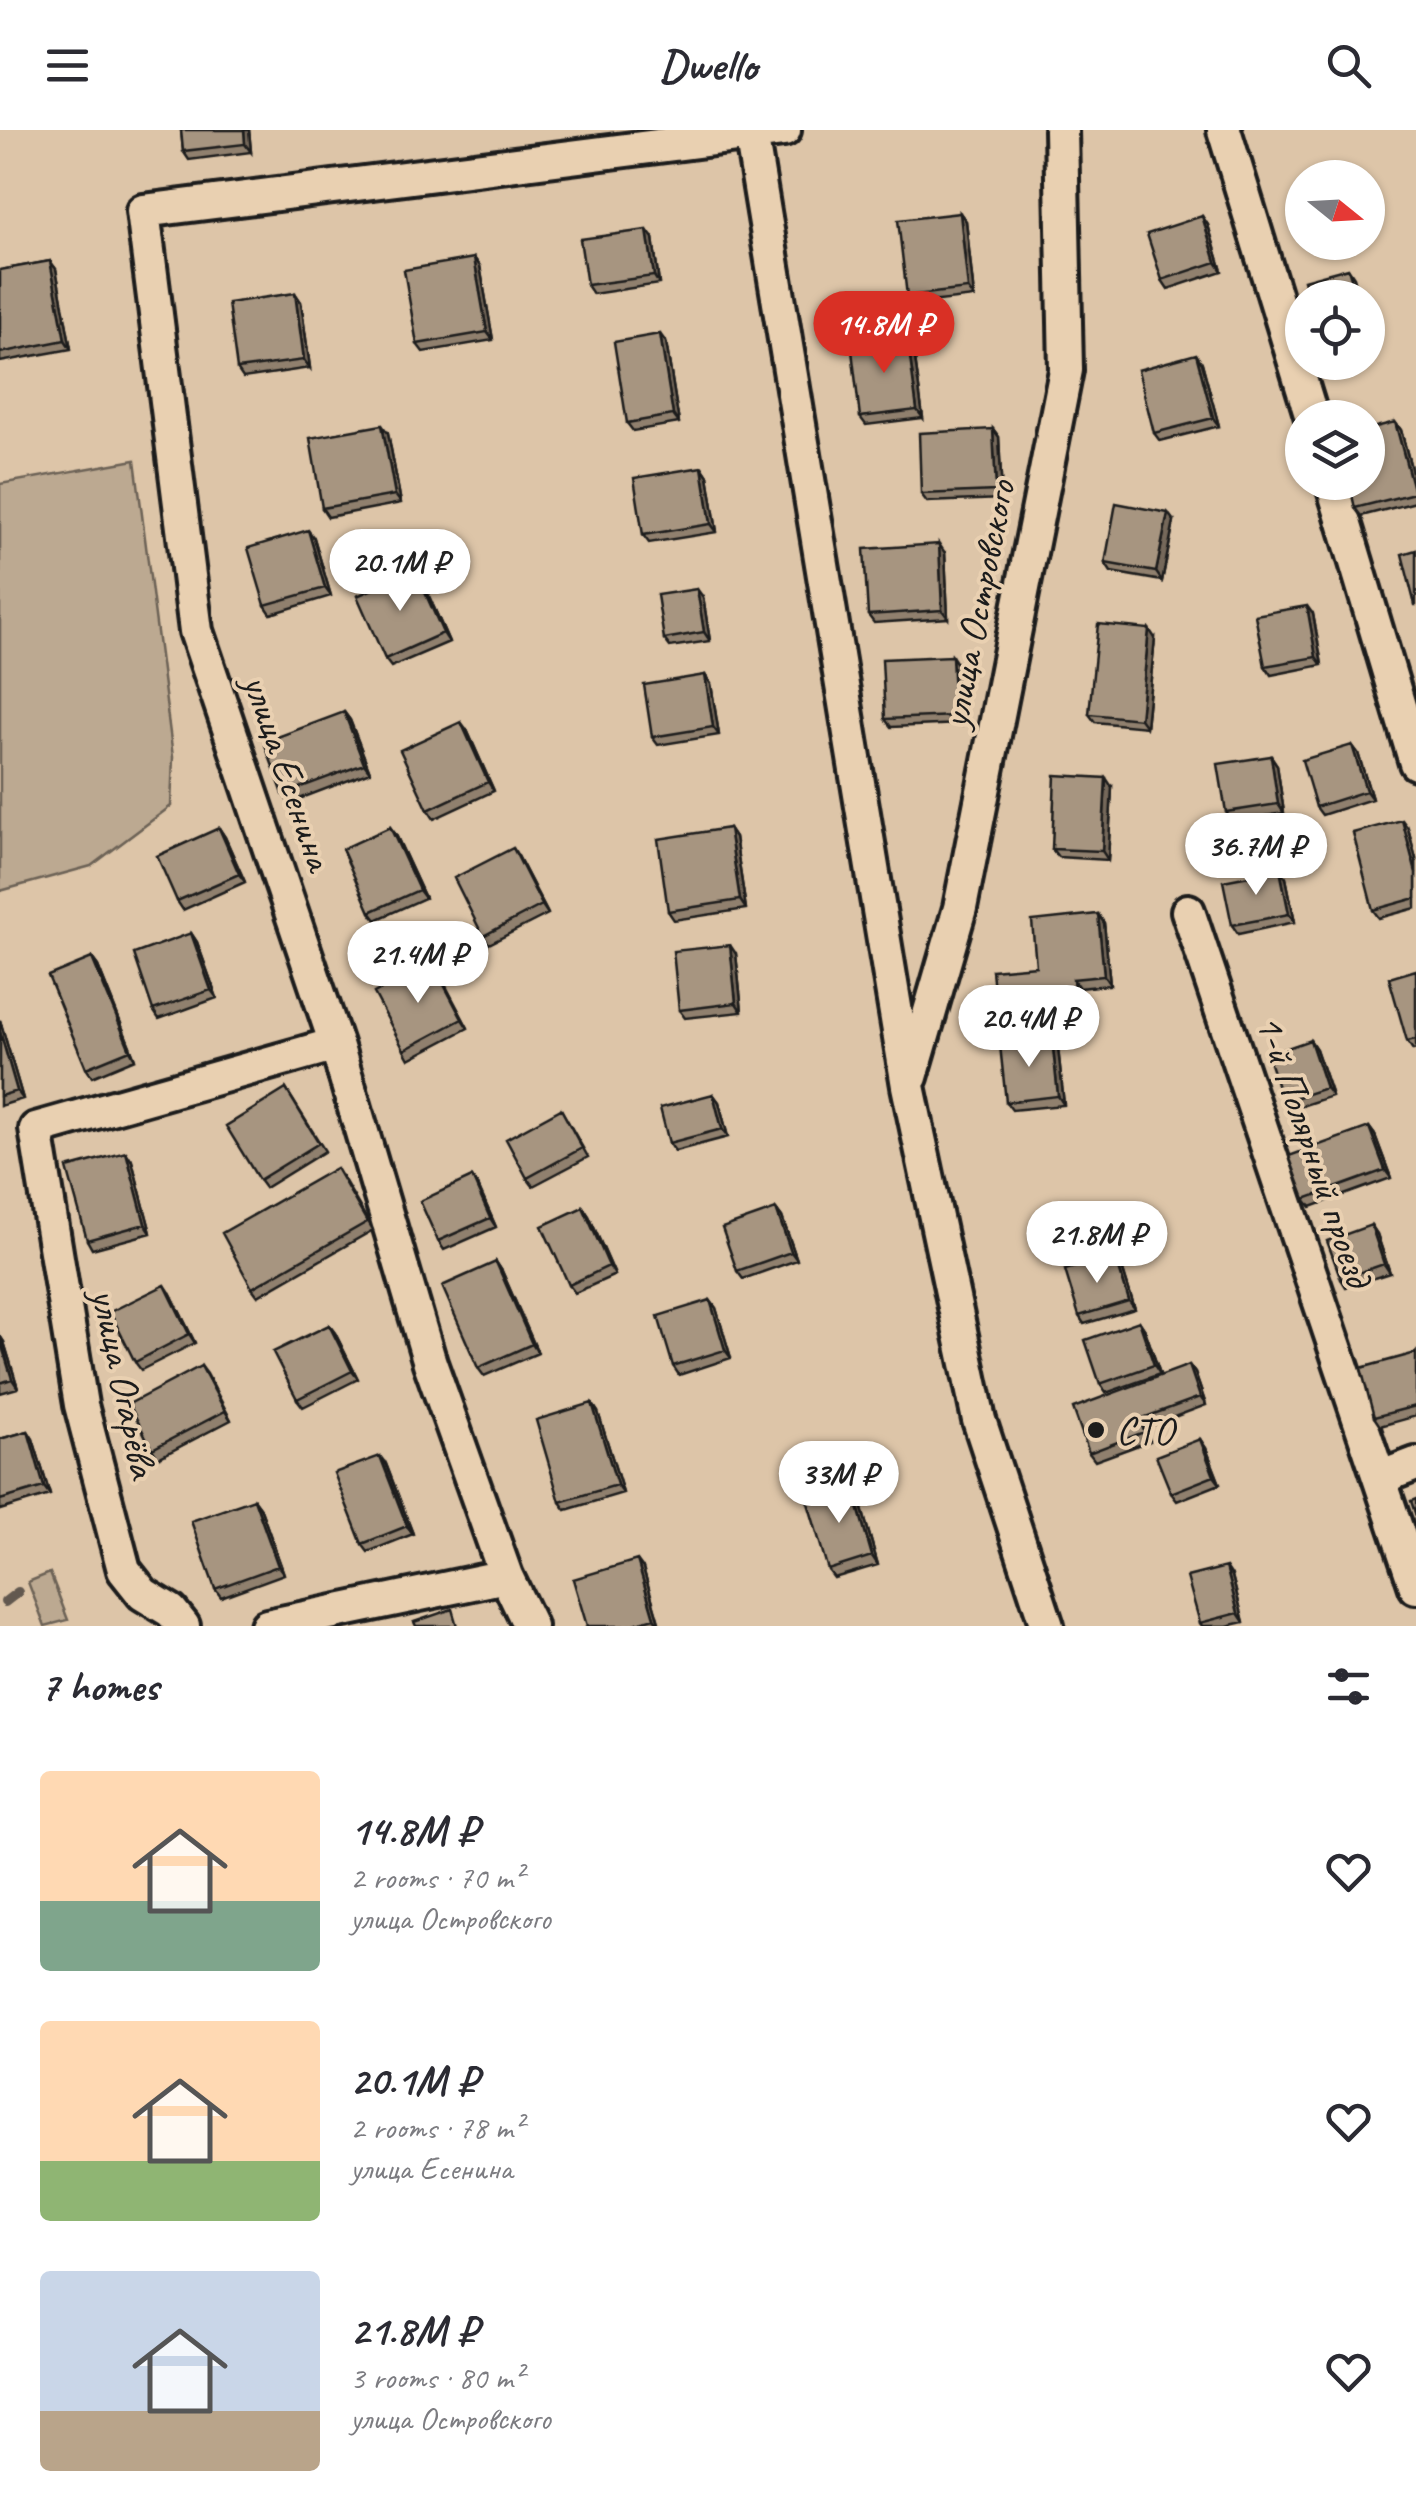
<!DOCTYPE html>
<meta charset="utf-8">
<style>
:root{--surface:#fff;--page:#f2f2f3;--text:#2b2b33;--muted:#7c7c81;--accent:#d93025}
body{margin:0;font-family:Caveat,sans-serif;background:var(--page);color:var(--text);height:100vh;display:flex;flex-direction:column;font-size:38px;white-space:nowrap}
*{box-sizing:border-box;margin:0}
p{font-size:32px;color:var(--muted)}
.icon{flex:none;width:55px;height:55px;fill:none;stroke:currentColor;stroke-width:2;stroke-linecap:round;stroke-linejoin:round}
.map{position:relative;height:1496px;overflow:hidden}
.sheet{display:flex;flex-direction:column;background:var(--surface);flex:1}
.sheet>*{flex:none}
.needle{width:65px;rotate:108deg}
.tools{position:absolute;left:1285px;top:30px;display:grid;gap:20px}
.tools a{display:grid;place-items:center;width:100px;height:100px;border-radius:50%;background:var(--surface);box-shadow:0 2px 8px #0004;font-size:50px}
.price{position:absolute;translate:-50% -85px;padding:0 22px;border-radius:35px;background:#fff;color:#222;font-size:32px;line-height:65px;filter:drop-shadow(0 2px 5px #0008)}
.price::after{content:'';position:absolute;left:50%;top:60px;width:30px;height:22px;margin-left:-15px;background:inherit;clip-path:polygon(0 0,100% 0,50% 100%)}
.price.active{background:var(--accent);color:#fff}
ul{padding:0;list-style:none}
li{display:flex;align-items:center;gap:30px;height:250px;padding:0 40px}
li span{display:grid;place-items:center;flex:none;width:280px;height:200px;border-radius:10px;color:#555}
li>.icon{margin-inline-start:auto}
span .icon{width:120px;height:120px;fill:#fffc;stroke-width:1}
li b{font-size:42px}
h2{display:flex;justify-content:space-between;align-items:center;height:120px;padding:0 40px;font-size:42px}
header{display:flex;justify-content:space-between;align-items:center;height:130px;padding:0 40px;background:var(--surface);font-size:45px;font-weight:600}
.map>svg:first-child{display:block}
.green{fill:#bca991;stroke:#6c6256;stroke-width:2.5}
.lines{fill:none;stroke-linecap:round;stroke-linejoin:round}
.stream{stroke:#62594f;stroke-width:10}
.minor-casing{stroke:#1c1c1c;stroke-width:40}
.minor{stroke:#e9d0b1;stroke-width:32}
.wall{fill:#90806e;stroke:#1c1c1c;stroke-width:2.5}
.shaded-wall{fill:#75685a;stroke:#1c1c1c;stroke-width:2.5}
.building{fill:#a79580;stroke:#1c1c1c;stroke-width:2.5}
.poi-dot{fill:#1c1c1c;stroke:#e9d0b1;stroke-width:4}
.labels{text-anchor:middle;stroke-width:8;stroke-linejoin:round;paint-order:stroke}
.street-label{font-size:40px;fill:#1c1c1c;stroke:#e9d0b1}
.poi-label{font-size:40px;fill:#1c1c1c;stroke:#e9d0b1;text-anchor:start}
</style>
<header><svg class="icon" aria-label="menu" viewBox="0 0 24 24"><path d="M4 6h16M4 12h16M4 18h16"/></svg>Dwello<svg class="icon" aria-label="search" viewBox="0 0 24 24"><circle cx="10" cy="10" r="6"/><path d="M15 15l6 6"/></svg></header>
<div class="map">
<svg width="1416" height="1496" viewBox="0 0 1416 1496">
<rect width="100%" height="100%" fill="#ddc5a8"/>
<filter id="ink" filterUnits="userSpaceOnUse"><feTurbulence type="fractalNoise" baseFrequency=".01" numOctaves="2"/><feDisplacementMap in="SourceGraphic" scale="20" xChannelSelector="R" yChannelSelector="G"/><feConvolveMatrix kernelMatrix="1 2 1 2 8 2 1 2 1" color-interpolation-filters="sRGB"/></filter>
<g filter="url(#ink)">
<path class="green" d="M135 330 173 627 171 676 91 736 0 761V354Z
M50 1443 68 1490 45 1496 28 1452Z"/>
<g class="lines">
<path class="stream" d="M5 1472 18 1462"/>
<g class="minor-casing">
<path id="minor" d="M1224 0 1312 288
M751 3 908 956 979 1290 1047 1496
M1332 352 1416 633
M1188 781 1416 1457
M911 947 960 778 1066 240 1061 0
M1382 1347 1416 1334
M183 1496 171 1481 143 1464 124 1440 81 1275 36 999 336 914
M267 1496 506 1446
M530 1496 506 1446 430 1233 336 914 196 501 143 81 784 0"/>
</g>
<use href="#minor" class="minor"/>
</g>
<path class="wall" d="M181 0H249L251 22 189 30 183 21Z
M960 83 966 91 974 167 913 174 907 166Z
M1202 86 1208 95 1222 141 1168 159 1162 150Z
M653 108 659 154 593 164 587 155Z
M474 128 480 136 493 210 423 222 417 214Z
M50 131 56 139 71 219 0 232V140Z
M295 163 301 172 310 238 243 248 237 239Z
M1368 193 1374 215 1368 217Z
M907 205 913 214 923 288 866 295 860 287Z
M666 212 679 293 633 301 627 293Z
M1202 233 1219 296 1160 311 1154 303Z
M1395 292 1401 300 1416 357V372L1361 386 1355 378Z
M993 299 999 307 1002 369 927 372 921 364Z
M388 303 401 373 328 387 322 378Z
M702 337 708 346 717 402 649 413 643 405Z
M1174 391 1162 451 1111 442 1105 433Z
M314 408 331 466 271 484 265 475Z
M945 423 948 488 874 493 868 485Z
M415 440 421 448 449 512 391 537 385 529Z
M703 467 710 511 670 517 664 509Z
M1313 484 1322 535 1271 545 1265 536Z
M1155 508 1146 597 1095 592 1089 584Z
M958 535 961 594 891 597 885 589Z
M705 545 711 554 719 605 658 615 652 607Z
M344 582 350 590 370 642 289 673 283 664Z
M467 600 494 661 434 689 428 680Z
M1352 615 1358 623 1372 669 1322 685 1316 677Z
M1271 626 1277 635 1284 683 1232 691 1226 682Z
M1112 657 1108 730 1058 727 1052 719Z
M390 697 396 705 425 768 376 790 370 782Z
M219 698 225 707 245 752 183 780 177 771Z
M729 698 735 707 746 779 674 790 668 781Z
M1408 698 1416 729V778L1379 788 1373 780Z
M518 726 548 784 489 814 483 806Z
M1286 748 1295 792 1238 804 1232 795Z
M1098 784 1104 793 1110 855 1079 858 1081 883 1001 891 996 882 1036 836Z
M191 803 197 812 217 868 159 889 153 880Z
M736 824 742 882 685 888 679 880Z
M92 828 98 836 135 929 92 947 86 938Z
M432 832 468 898 409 929 404 920Z
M1416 840V919L1413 920 1407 911Z
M0 890 23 969 0 976Z
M1052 909 1058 918 1064 975 1012 980 1006 972Z
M1310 910 1316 919 1332 966 1289 980 1283 972Z
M286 959 325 1021 265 1058 259 1050Z
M713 964 719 972 728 1007 675 1021 669 1013Z
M561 979 588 1027 533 1056 527 1048Z
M1369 997 1375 1005 1391 1048 1311 1077 1305 1069Z
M132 1031 151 1103 92 1119 87 1110Z
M342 1046 373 1100 258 1166 252 1158Z
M472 1047 478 1056 496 1097 444 1120 438 1111Z
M583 1077 589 1086 615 1145 575 1163 569 1155Z
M776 1079 782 1087 797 1130 743 1149 737 1141Z
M1371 1095 1377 1104 1390 1143 1346 1157 1341 1149Z
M496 1132 502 1141 538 1223 484 1246 478 1238Z
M1121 1134 1135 1179 1084 1194 1079 1186Z
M171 1164 195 1213 141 1240 135 1232Z
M710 1170 716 1178 731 1228 679 1245 673 1236Z
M1139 1191 1145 1200 1160 1244 1106 1263 1100 1254Z
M329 1195 335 1203 358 1249 303 1277 297 1269Z
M0 1206 4 1212 18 1258 0 1263Z
M1416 1223V1286L1380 1296 1374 1287Z
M1189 1235 1195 1243 1206 1275 1145 1298 1150 1311 1095 1331 1089 1323Z
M201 1236 231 1290 158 1328 152 1319Z
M592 1273 598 1282 623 1363 566 1380 560 1372Z
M28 1301 33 1309 50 1365 0 1380V1309Z
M1200 1309 1206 1318 1220 1354 1177 1371 1171 1363Z
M386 1334 413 1404 368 1422 362 1414Z
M851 1353 857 1361 878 1435 834 1448 828 1440Z
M254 1369 260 1377 284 1444 221 1467 215 1459Z
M643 1438 660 1496H587Z
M1232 1446 1244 1492 1227 1496H1202L1200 1493Z"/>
<path class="shaded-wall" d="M244 0H249L251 22 245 14Z
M960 83 966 91 974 167 968 159Z
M1202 86 1208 95 1222 141 1216 132Z
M647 100 653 108 659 154 654 146Z
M474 128 480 136 493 210 487 202Z
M50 131 56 139 71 219 65 210Z
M1348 138 1354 147 1360 168H1357Z
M295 163 301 172 310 238 304 230Z
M1368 193 1374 215 1368 205Z
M660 204 666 212 679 293 673 285Z
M907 205 913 214 923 288 917 280Z
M1196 224 1202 233 1219 296 1213 288Z
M1395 292 1401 300 1416 357V366L1414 363Z
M382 295 388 303 401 373 395 365Z
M993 299 999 307 1002 369 996 361Z
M702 337 708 346 717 402 711 394Z
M1168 383 1174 391 1162 451 1156 442Z
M308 400 314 408 331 466 325 458Z
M939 414 945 423 948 488 942 480Z
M415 440 421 448 449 512 443 503Z
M697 459 703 467 710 511 704 502Z
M1307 476 1313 484 1322 535 1316 527Z
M1149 499 1155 508 1146 597 1140 589Z
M952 526 958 535 961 594 955 586Z
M705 545 711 554 719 605 713 597Z
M344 582 350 590 370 642 364 634Z
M461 592 467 600 494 661 488 652Z
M1352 615 1358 623 1372 669 1366 661Z
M1271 626 1277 635 1284 683 1278 674Z
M1106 648 1112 657 1108 730 1102 721Z
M1402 690 1408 698 1416 729V743Z
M390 697 396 705 425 768 419 760Z
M219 698 225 707 245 752 239 744Z
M729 698 735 707 746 779 740 770Z
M513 718 518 726 548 784 542 775Z
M1280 740 1286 748 1295 792 1289 784Z
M1098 784 1104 793 1110 855 1104 846Z
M191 803 197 812 217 868 211 860Z
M730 815 736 824 742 882 736 873Z
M92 828 98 836 135 929 130 920Z
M432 832 438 841 468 898 462 889Z
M1073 849 1079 858 1081 883 1075 875Z
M0 890 23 969 17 961 0 902Z
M1052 909 1058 918 1064 975 1058 966Z
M1310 910 1316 919 1332 966 1326 958Z
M713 964 719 972 728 1007 722 999Z
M1369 997 1375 1005 1391 1048 1385 1040Z
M126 1022 132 1031 151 1103 145 1094Z
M472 1047 478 1056 496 1097 490 1088Z
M583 1077 589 1086 615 1145 609 1136Z
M776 1079 782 1087 797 1130 791 1122Z
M1371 1095 1377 1104 1390 1143 1384 1134Z
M1115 1125 1121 1134 1135 1179 1129 1171Z
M496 1132 502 1141 538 1223 532 1214Z
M165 1155 171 1164 195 1213 189 1204Z
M710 1170 716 1178 731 1228 725 1220Z
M1139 1191 1145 1200 1160 1244 1154 1235Z
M329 1195 335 1203 358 1249 352 1241Z
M0 1206 4 1212 18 1258 12 1249Z
M1189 1235 1195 1243 1206 1275 1200 1267Z
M201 1236 207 1244 231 1290 225 1281Z
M592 1273 598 1282 623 1363 617 1355Z
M28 1301 33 1309 50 1365 44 1357Z
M1200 1309 1206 1318 1220 1354 1214 1346Z
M380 1326 386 1334 413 1404 407 1396Z
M851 1353 857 1361 878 1435 872 1426Z
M254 1369 260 1377 284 1444 278 1436Z
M637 1430 643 1438 660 1496 654 1488Z
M1226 1437 1232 1446 1244 1492 1238 1483Z"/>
<path class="building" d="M181 0H244L245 14 183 21Z
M960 83 968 159 907 166 898 90Z
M1202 86 1216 132 1162 150 1147 104Z
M647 100 654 146 587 155 580 109Z
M474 128 487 202 417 214 404 140Z
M50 131 65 210 0 223V140Z
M1348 138 1357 168H1309L1304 150Z
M295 163 304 230 237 239 228 173Z
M660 204 673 285 627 293 614 212Z
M907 205 917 280 860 287 851 212Z
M1196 224 1213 288 1154 303 1138 240Z
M1395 292 1414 363 1355 378 1349 352H1368V299Z
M382 295 395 365 322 378 310 308Z
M993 299 996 361 921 364 919 303Z
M702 337 711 394 643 405 634 348Z
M1116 373 1168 383 1156 442 1105 433Z
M308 400 325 458 265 475 248 418Z
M939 414 942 480 868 485 864 419Z
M1416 420V475H1415L1402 424Z
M415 440 443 503 385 529 357 466Z
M697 459 704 502 664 509 657 465Z
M1307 476 1316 527 1265 536 1255 485Z
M1098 494 1149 499 1140 589 1089 584Z
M952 526 955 586 885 589 882 529Z
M705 545 713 597 652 607 644 555Z
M344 582 364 634 283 664 264 612Z
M461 592 488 652 428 680 400 620Z
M1352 615 1366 661 1316 677 1302 630Z
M1271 626 1278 674 1226 682 1218 634Z
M1055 645 1106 648 1102 721 1052 719Z
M1402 690 1416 743V768L1373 780 1353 703Z
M390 697 419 760 370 782 342 719Z
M219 698 239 744 177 771 157 726Z
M729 698 740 770 668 781 658 709Z
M513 718 542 775 483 806 454 748Z
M1280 740 1289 784 1232 795 1223 751Z
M1098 784 1104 846 1073 849 1075 875 996 882 992 840 1036 836 1032 791Z
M191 803 211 860 153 880 134 824Z
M730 815 736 873 679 880 673 821Z
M92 828 130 920 86 938 48 846Z
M432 832 462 889 404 920 374 863Z
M1416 840V909L1407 911 1389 848Z
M0 902 17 961 0 966Z
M1052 909 1058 966 1006 972 1000 915Z
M1310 910 1326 958 1283 972 1267 925Z
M286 959 319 1013 259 1050 226 996Z
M713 964 722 999 669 1013 660 978Z
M561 979 582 1018 527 1048 506 1009Z
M1369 997 1385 1040 1305 1069 1289 1026Z
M126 1022 145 1094 87 1110 67 1038Z
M336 1038 367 1092 252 1158 222 1103Z
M472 1047 490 1088 438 1111 420 1071Z
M583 1077 609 1136 569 1155 542 1096Z
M776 1079 791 1122 737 1141 722 1098Z
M1371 1095 1384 1134 1341 1149 1327 1111Z
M1115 1125 1129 1171 1079 1186 1065 1140Z
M496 1132 532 1214 478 1238 442 1156Z
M165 1155 189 1204 135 1232 110 1182Z
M710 1170 725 1220 673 1236 658 1186Z
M1139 1191 1154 1235 1100 1254 1085 1210Z
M329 1195 352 1241 297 1269 273 1222Z
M0 1210 12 1249 0 1253Z
M1416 1223V1276L1374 1287 1361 1238Z
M1189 1235 1200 1267 1140 1289 1144 1302 1089 1323 1073 1278Z
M201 1236 225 1281 152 1319 129 1274Z
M592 1273 617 1355 560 1372 536 1290Z
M28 1301 44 1357 0 1370V1309Z
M1200 1309 1214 1346 1171 1363 1156 1326Z
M380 1326 407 1396 362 1414 334 1343Z
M851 1353 872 1426 828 1440 806 1366Z
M254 1369 278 1436 215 1459 191 1391Z
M1416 1369V1386L1411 1371Z
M637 1430 654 1488 627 1496H587L573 1449Z
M1226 1437 1238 1483 1200 1493 1187 1447Z
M452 1479 457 1496H416L414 1492Z"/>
</g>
<circle class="poi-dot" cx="1096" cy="1300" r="10"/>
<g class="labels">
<g class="street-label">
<text transform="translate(977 474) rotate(-79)" y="14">улица Островского</text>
<text transform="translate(289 642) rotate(71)" y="14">улица Есенина</text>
<text transform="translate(1315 1020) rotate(71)" y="14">1-й Полярный проезд</text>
<text transform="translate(125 1253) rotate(78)" y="14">улица Огарёва</text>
</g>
<g class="poi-label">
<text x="1116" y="1314">СТО</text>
</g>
</g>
</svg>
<div class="tools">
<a><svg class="needle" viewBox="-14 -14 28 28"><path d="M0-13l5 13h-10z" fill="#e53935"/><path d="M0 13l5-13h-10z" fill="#7c7c81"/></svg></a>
<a><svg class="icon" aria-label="locate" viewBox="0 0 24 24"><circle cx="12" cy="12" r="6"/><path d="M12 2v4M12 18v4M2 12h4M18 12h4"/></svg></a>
<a><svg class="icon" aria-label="layers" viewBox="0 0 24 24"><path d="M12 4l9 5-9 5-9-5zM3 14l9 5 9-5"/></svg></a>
</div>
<b class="price active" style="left:884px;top:246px">14.8M ₽</b>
<b class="price" style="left:400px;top:484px">20.1M ₽</b>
<b class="price" style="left:1256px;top:768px">36.7M ₽</b>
<b class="price" style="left:418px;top:876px">21.4M ₽</b>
<b class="price" style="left:1029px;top:940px">20.4M ₽</b>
<b class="price" style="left:1097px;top:1156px">21.8M ₽</b>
<b class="price" style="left:839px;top:1396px">33M ₽</b>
</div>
<section class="sheet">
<h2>7 homes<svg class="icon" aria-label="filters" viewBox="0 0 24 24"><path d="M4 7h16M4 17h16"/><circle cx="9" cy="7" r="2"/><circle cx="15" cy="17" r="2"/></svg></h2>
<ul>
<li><span style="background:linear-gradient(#ffd9b3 65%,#7fa58c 0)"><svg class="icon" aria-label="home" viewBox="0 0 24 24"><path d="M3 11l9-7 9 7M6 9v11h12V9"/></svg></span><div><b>14.8M ₽</b><p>2 rooms · 70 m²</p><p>улица Островского</p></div><svg class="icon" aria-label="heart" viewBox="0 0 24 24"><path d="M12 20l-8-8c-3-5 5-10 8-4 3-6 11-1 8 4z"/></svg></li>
<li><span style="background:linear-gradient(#ffd9b3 70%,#8fb573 0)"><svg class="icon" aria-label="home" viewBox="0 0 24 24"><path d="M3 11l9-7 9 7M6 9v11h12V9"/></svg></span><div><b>20.1M ₽</b><p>2 rooms · 78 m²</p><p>улица Есенина</p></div><svg class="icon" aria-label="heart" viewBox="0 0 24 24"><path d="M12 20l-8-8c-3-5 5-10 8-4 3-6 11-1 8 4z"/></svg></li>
<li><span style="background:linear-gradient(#c9d6e8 70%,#b9a48a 0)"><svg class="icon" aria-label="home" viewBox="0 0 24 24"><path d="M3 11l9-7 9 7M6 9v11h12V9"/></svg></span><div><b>21.8M ₽</b><p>3 rooms · 80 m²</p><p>улица Островского</p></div><svg class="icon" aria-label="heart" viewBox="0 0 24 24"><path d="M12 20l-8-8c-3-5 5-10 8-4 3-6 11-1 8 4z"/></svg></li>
</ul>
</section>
